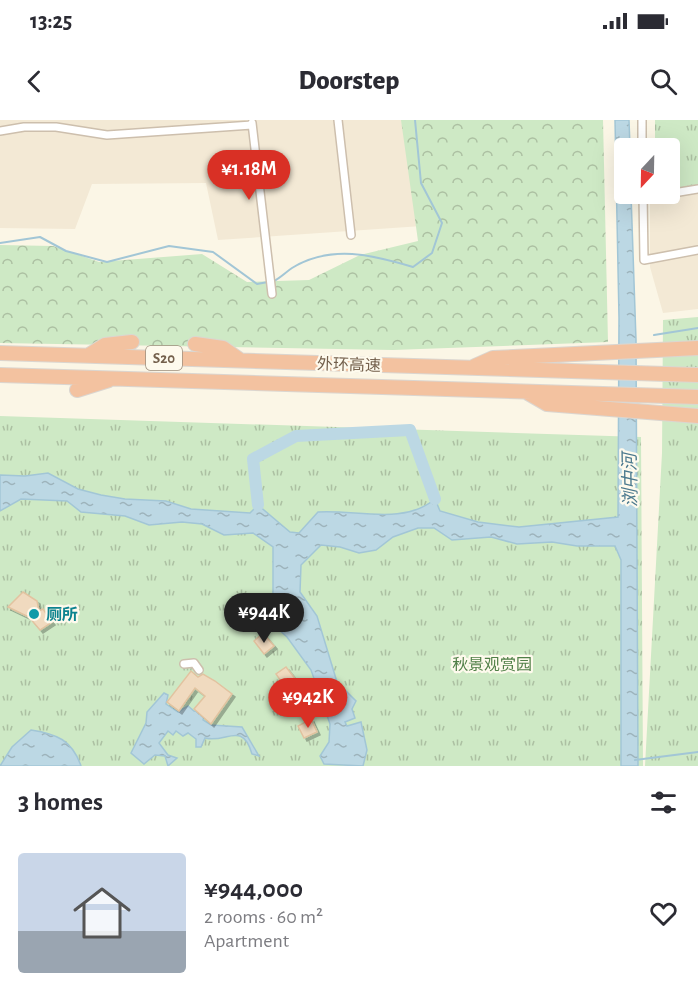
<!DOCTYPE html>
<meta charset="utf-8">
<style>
:root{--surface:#fff;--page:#f7f7f7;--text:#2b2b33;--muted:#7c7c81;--accent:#d93025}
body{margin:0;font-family:"Alegreya Sans","Noto Sans SC",sans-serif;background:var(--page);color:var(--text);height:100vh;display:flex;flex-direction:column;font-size:22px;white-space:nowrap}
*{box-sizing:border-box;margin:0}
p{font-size:20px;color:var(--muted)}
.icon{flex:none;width:33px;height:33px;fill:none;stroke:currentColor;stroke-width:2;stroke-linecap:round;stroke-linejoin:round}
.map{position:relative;height:646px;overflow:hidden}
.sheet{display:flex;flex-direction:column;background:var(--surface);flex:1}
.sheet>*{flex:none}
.needle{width:39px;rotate:202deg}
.buttons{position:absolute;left:614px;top:18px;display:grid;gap:12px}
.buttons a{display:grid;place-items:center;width:66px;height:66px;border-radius:6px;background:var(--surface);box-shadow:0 6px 24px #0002;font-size:30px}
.price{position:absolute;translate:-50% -51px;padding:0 14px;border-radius:21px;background:var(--accent);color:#fff;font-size:20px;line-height:39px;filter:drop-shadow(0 2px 3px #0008)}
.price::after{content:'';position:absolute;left:50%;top:36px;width:18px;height:14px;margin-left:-9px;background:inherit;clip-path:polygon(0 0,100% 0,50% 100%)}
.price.selected{background:#222;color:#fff}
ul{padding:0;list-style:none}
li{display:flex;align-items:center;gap:18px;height:150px;padding:0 18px}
li span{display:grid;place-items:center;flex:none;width:168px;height:120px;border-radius:6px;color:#555}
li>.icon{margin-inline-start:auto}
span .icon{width:72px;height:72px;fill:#fffc;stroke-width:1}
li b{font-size:26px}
h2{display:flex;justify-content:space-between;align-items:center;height:72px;padding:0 18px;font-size:26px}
.status{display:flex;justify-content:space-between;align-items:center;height:42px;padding:0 30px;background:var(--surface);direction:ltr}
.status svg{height:16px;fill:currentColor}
header{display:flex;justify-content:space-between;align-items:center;height:78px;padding:0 18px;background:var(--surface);font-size:27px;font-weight:800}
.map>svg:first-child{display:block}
.residential{fill:#f3e9d5}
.forest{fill:url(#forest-crowns)}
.park{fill:url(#park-tufts)}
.water{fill:url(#water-ripples);stroke:#a2c6d6;stroke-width:1.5}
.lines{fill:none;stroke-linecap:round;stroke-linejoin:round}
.stream{stroke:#a2c6d6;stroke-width:2}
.river{stroke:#bcd8e4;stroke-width:12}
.building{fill:#f0dabf;stroke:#e2c3a0;stroke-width:1.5;filter:url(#shadow)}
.minor-casing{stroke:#cdbfad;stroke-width:10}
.motorway-casing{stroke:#dbd6d0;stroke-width:16}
.minor{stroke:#fff;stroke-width:7}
.motorway{stroke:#f3c2a0;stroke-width:14}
.culture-dot{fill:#0f9aa8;stroke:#fefaed;stroke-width:2}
.labels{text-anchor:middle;stroke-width:4.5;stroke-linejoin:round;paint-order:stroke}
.shield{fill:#fefaed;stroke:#9d8e7c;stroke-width:1.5}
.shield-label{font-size:15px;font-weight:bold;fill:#74604c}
.street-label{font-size:16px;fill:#74604c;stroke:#fefaed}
.culture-label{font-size:16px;font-weight:bold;fill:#0d838f;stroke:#fefaed;text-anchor:start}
.park-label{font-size:16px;fill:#507f47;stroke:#fefaed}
.water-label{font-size:18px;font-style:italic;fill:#4a788d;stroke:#fefaed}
</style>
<div class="status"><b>13:25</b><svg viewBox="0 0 49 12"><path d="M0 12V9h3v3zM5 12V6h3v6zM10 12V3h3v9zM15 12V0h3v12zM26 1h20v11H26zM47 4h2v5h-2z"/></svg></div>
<header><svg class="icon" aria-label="back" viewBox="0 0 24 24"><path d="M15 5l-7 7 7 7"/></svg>Doorstep<svg class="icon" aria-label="search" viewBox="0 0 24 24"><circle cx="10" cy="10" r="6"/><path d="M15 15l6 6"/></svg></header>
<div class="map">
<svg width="698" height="646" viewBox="0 0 698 646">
<defs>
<pattern id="forest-crowns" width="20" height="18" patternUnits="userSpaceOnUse" patternTransform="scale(1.5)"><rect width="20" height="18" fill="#cee9c5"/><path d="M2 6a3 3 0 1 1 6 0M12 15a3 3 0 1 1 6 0" fill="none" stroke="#acc0a2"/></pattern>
<pattern id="park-tufts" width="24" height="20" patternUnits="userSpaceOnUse" patternTransform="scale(1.5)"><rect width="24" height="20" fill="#cee9c5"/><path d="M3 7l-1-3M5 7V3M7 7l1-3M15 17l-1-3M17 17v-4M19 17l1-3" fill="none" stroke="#acc0a2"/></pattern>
<pattern id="water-ripples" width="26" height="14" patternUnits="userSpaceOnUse" patternTransform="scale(1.5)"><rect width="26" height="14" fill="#bcd8e4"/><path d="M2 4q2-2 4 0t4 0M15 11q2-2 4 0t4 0" fill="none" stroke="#9db3bb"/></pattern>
<filter id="shadow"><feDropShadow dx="3" dy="3" stdDeviation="0" flood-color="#0004"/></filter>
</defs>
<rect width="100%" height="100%" fill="#fbf6e6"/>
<path class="residential" d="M0 0H411L422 106 218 120 206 63 92 64 75 109 0 108Z
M698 70V189L663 193 650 147V80Z"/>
<path class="forest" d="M401 0H603L608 222 393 230 0 223V125L53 126 99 142 202 134 247 162 309 160 360 135 418 121Z"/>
<path class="park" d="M655 0H698V65L669 69V28H655Z
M698 197V646H645L662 333 663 200Z
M0 296 641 317 643 646H0Z"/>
<path class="water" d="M615 0H629L630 28H624V74H631L636 220 638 646H621V440L615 426H577L552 422 517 424 491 417 452 420 434 408H418L393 417 376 430 359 433 340 427 321 425 301 445 300 472 317 496 337 562 356 581 352 589 355 598 345 602 347 606 361 602 367 630 363 646 324 644 320 636 329 622 330 604 311 550 287 517 276 507 273 492V427L253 413 224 415 202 404 182 402 149 405 125 396 81 392 67 381 21 379 0 391V355L25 356 48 353 78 369 101 375 125 379 166 381 191 389 250 393 258 385 290 412 299 413 318 392C355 389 403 406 435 379L440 391 478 402 519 407 618 397 619 198Z
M164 573 168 575 166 584 178 592 188 586 194 591 205 593 203 600 211 605 242 607 259 636 252 634C242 600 226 624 205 618L201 627H196V619L188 613 183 616 176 611 173 615 168 611 159 623 168 635 177 638 168 646 165 636 155 635 144 644 131 633 146 603 147 592Z
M31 610C57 614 72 620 81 646H0L12 627Z"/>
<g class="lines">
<path class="stream" d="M0 123 40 117 66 131 107 142 169 126 213 132 257 164 268 162
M274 161C280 158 286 152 292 148 331 124 373 135 413 147L432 133 442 103 421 63 415 0
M654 215 698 208
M635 640 698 632"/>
<path class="river" d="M258 385 253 339 296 316 410 310 435 379"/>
</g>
<path class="building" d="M23 472 37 481 39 491 43 489 52 502 40 510 29 497 8 487Z
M240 475 255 477 254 490 239 488Z
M263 513 274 526 264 534 254 521Z
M286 547 300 565 289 573 276 554Z
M191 551 198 557 203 554 215 561 232 574 211 604 194 589 205 576 195 568 179 591 167 582Z
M311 599 317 612 304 618 298 606Z"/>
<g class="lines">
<g class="minor-casing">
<path id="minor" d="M338 0 351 115
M642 0V28
M252 3 272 174
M0 11 24 7H56L107 15 252 5
M643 74 644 140 698 130
M643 78 698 69
M184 544 194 543 199 550"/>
</g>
<g class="motorway-casing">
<path id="motorway" d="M195 224 223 228 240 240
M0 233 698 255
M89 235 105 225 132 222
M475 246 493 238 698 228
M0 255 698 277
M77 270 109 260
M528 273 547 284 698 296"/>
</g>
<use href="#minor" class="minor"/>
<use href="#motorway" class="motorway"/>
</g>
<circle class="culture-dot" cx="34" cy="494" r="6"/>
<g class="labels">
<rect class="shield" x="146" y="226" width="36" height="24" rx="4.5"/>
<g class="shield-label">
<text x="164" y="243">S20</text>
</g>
<g class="street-label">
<text transform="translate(349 244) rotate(2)" y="6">外环高速</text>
</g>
<g class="culture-label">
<text x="46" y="500">厕所</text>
</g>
<g class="park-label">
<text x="492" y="550">秋景观赏园</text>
</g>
<g class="water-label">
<text transform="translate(630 360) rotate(-91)" y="6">浏中河</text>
</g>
</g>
</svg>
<div class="buttons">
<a><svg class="needle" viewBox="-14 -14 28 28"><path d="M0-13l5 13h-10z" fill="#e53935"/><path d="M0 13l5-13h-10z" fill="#7c7c81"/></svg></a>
</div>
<b class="price" style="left:249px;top:81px">¥1.18M</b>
<b class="price selected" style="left:264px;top:524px">¥944K</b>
<b class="price" style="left:308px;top:609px">¥942K</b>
</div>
<section class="sheet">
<h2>3 homes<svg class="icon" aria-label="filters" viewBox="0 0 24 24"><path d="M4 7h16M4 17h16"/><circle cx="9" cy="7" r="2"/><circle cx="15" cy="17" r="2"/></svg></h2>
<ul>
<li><span style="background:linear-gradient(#c9d6e8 65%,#9aa5b1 0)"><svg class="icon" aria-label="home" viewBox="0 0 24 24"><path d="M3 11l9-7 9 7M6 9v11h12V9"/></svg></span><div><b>¥944,000</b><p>2 rooms · 60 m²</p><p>Apartment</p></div><svg class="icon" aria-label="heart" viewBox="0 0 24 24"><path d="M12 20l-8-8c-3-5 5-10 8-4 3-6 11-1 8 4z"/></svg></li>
</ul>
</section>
